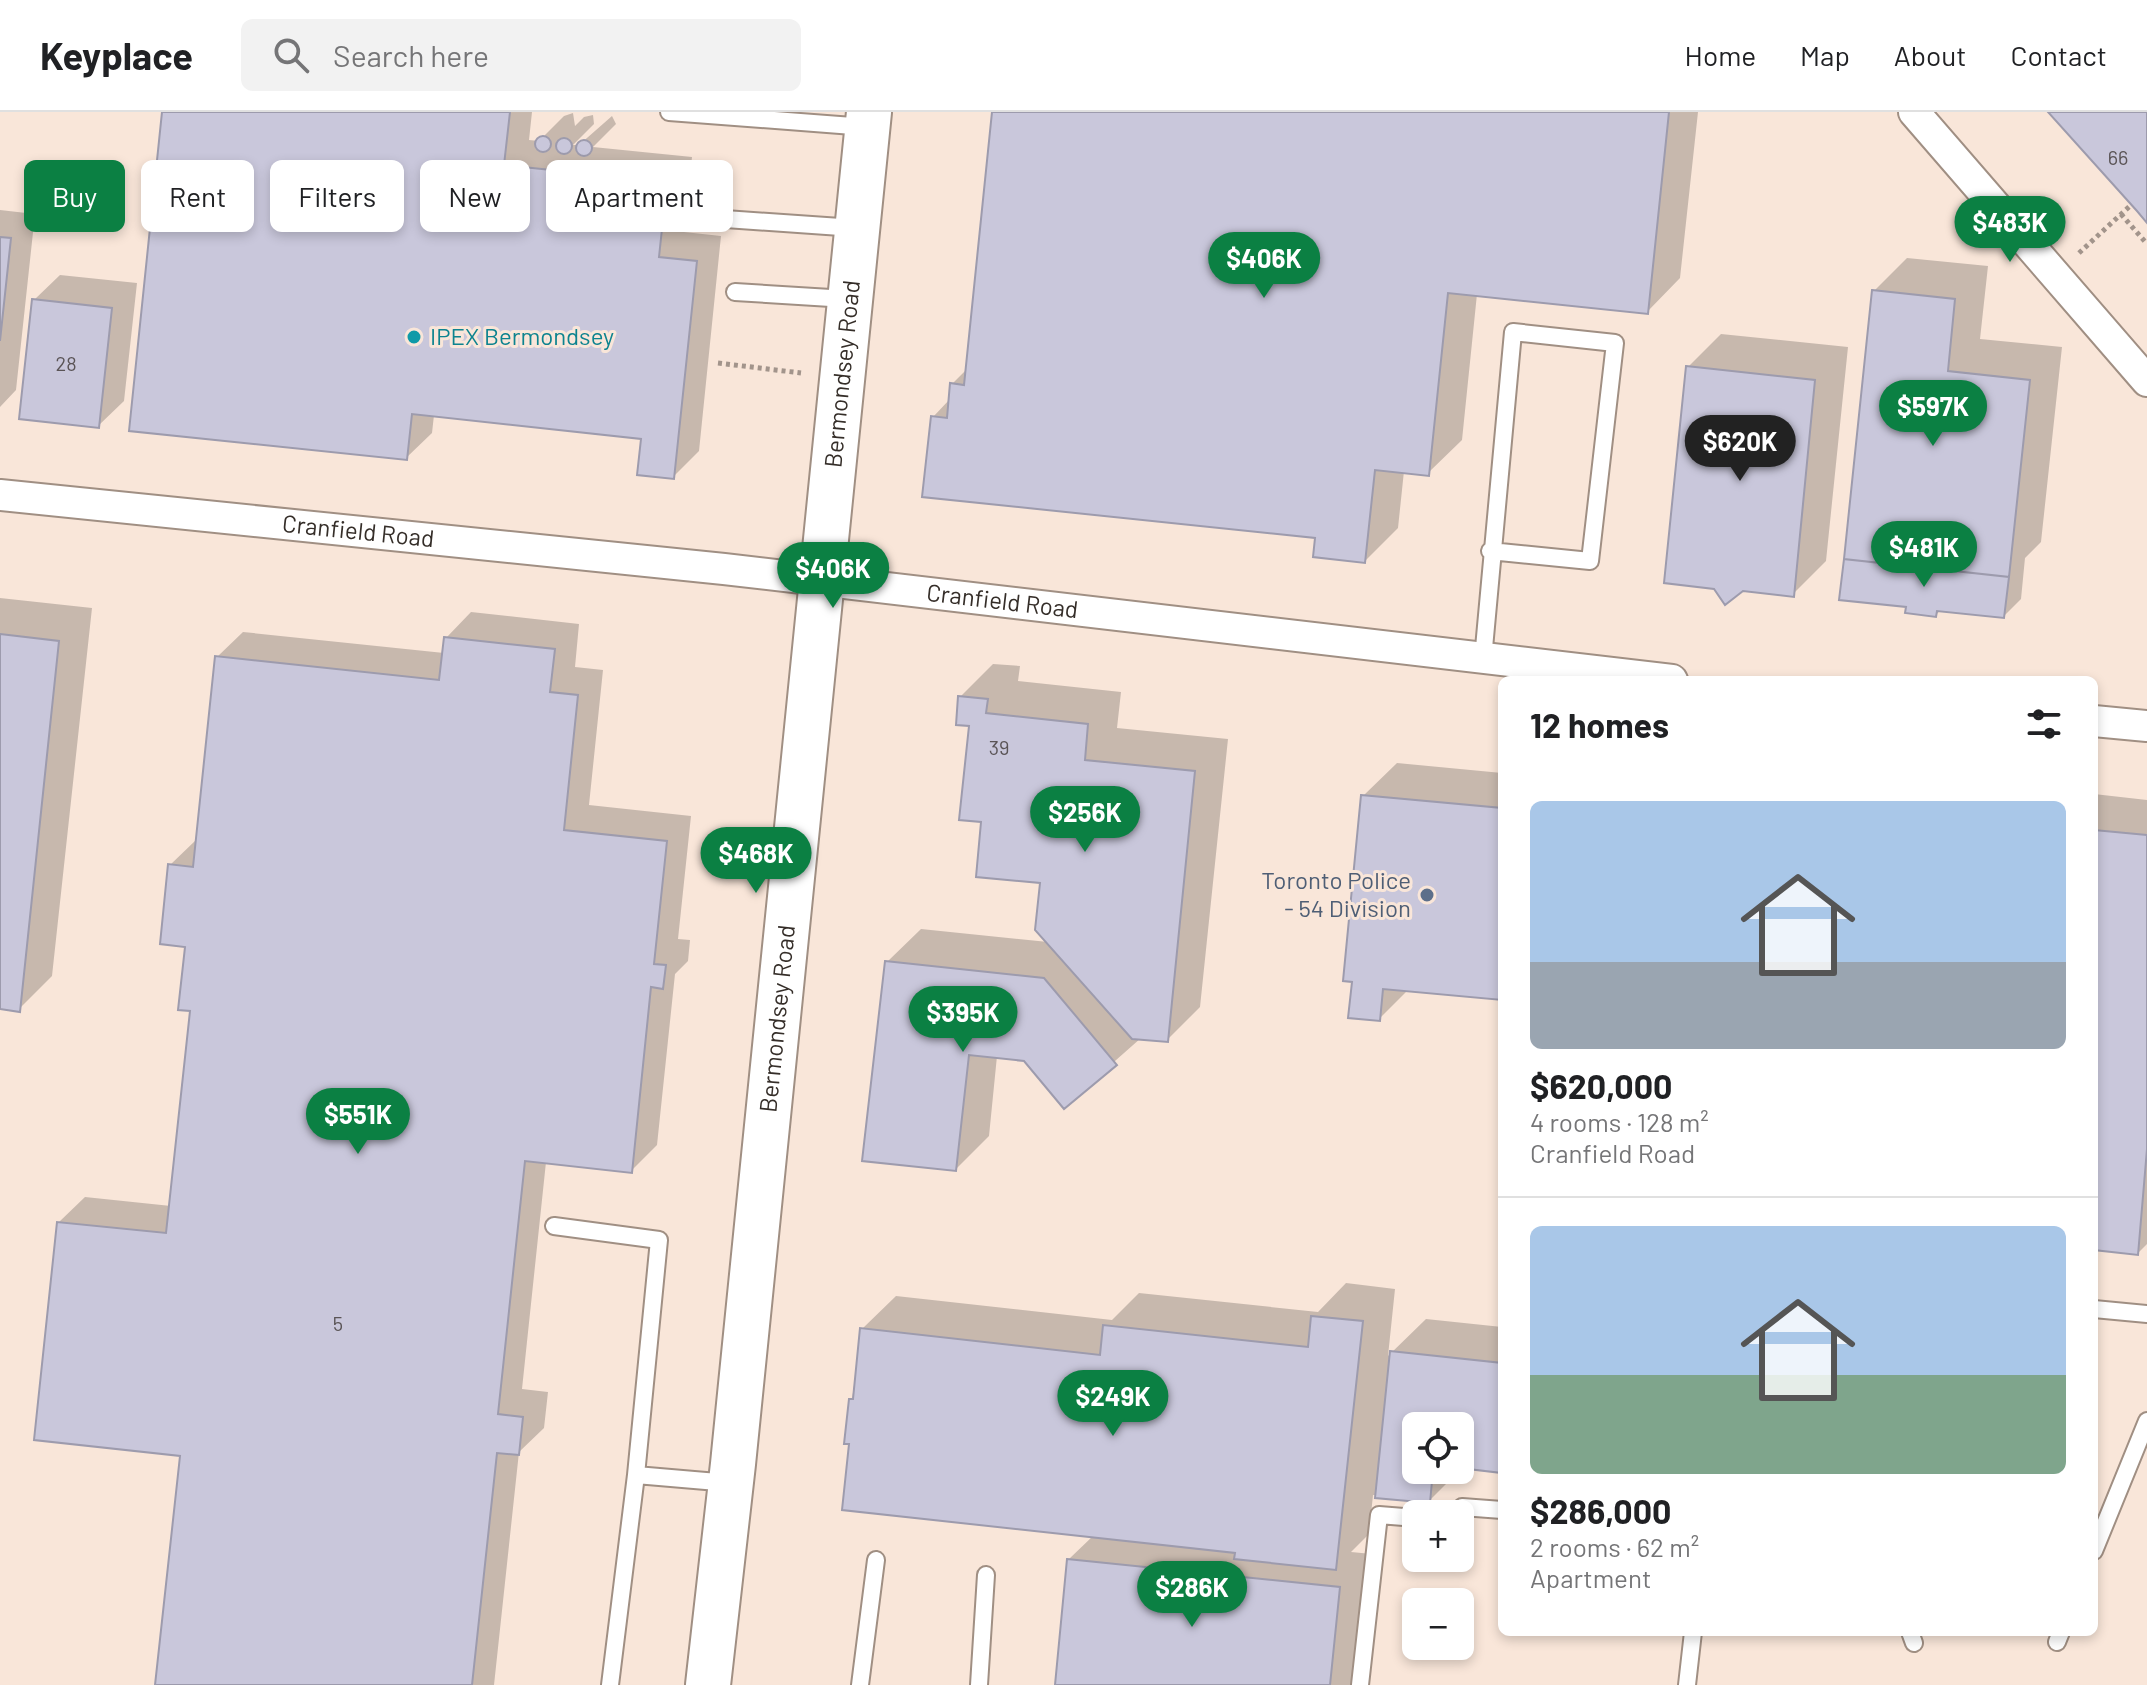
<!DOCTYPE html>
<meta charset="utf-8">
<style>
:root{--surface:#fff;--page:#f2f2f2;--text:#202124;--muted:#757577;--line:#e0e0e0;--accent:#0b8043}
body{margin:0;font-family:Barlow,sans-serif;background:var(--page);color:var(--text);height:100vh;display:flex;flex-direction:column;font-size:30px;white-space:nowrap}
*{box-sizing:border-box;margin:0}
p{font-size:26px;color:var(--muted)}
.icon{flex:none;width:44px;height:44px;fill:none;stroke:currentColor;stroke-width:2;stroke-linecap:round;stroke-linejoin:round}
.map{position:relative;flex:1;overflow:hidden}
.sheet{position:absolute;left:1498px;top:564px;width:600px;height:960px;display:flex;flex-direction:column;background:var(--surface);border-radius:12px;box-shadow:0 4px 12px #0003}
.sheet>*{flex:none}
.top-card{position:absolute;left:24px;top:48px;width:760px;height:72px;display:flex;gap:16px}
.tools{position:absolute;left:1402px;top:1300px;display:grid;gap:16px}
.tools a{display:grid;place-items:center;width:72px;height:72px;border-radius:12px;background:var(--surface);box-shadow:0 4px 12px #0003;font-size:40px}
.price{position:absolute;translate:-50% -68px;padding:0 18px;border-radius:28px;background:var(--accent);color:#fff;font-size:26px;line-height:52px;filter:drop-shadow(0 2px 4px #0008)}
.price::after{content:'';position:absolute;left:50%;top:48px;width:24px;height:18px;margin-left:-12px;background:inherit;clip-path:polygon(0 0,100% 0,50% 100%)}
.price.current{background:#222;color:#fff}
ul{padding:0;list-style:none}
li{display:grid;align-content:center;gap:16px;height:424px;padding:0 32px}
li+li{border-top:2px solid var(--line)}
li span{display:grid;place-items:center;height:248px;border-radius:12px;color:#555}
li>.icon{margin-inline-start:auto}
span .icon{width:144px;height:144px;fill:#fffc;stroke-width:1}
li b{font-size:34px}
h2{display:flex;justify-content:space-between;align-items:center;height:96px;padding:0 32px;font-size:34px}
.tag{padding:0 28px;border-radius:12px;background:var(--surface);box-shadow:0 4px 12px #0003;font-size:28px;line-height:72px}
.tag.current{background:var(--accent);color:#fff}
header{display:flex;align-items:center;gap:48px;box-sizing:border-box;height:112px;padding:0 40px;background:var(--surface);border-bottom:2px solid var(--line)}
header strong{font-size:38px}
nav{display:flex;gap:44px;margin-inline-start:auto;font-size:28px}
.search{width:560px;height:72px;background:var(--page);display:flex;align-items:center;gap:20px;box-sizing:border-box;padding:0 28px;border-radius:12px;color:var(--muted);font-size:30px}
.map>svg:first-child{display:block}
.shadow{fill:#0003;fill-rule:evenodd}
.building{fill:#c9c7db;stroke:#9d9bad;stroke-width:2}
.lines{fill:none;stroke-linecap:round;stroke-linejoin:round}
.lane-casing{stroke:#a08f83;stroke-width:20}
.street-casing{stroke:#a08f83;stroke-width:34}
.secondary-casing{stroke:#a08f83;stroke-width:48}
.path{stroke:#a2948b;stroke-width:5;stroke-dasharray:4 4;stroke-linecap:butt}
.lane{stroke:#fff;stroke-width:16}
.street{stroke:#fff;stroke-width:30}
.secondary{stroke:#fff;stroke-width:44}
.culture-dot{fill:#0f9aa8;stroke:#f9e6d9;stroke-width:3}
.service-dot{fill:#5c6f8a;stroke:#f9e6d9;stroke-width:3}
.labels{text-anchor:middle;stroke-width:6;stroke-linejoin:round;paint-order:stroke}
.number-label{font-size:20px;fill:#5a5456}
.culture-label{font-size:24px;fill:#0d838f;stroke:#f9e6d9;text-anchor:start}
.street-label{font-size:24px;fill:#352e29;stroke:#f9e6d9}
.service-label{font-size:24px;fill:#4e5e75;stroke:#f9e6d9;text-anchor:end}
</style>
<header>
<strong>Keyplace</strong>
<div class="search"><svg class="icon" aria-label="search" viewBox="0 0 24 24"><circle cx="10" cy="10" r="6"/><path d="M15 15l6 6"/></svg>Search here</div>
<nav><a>Home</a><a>Map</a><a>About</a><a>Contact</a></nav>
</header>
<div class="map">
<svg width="2147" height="1573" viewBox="0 0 2147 1573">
<rect width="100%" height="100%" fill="#f9e6d9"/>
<path class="shadow" d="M164 0H532L529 28 539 29 564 4 573 1 575 14 584 5 593 3 594 12 573 33H579L612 4 616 12 593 35 692 45 684 120 721 124 699 339 673 365 643 325 434 303 432 321 406 346Z
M995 0H1698L1680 166 1647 200 1477 182 1462 328 1428 361 1404 359 1398 416 1365 449 1317 424 933 305 950 287 952 272 967 257Z
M0 98 35 102 16 278 0 295Z
M1907 146 1988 154 1980 227 2062 235 2041 430 2025 446 2021 487 2004 504 1941 497 1936 503 1874 179Z
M60 163 137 171 124 289 98 314 34 188Z
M1721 222 1848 235 1826 449 1793 482 1716 475 1688 255Z
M0 486 92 496 52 864 19 897 0 895Z
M471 500 579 512 575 555 603 558 589 693 691 704 678 827 690 828 688 849 675 862 657 1033 631 1059 546 1050 522 1277 548 1280 544 1316 519 1340 494 1573H156L182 1342 59 1110 85 1085 171 1094 192 898 187 833 170 753 196 728 217 545 243 520 444 541 446 526Z
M993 552 1020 554 1018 569 1121 580 1117 616 1228 627 1200 895 1167 928 1141 926 1064 994 1025 947 997 944 989 1024 956 1057 887 850 921 817 1048 830 1042 770 984 708 971 612 960 585Z
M1397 651 1502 661V886L1409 877 1379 907 1363 684Z
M2094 682 2147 688V1132L2138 1141 2094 1136Z
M1346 1171 1395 1177 1388 1244 1426 1207 1502 1215V1360L1463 1355 1429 1389 1373 1383 1369 1422 1351 1440 1372 1442 1359 1573H1057L1069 1447 1093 1424 846 1330 862 1217 896 1184 1112 1208 1139 1181 1318 1200ZM1416 1314H1460V1358H1416Z"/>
<path class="building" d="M162 0H510L504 53 667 70 659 145 697 149 674 367 637 363 641 327 412 302 407 348 129 319Z
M992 0H1669L1648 202 1448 181 1429 364 1375 358 1365 451 1313 445 1315 426 922 385 931 304 947 306 950 271 964 273Z
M2048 0H2147V111L2137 99Z
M535 32a8 8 0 1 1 16 0a8 8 0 1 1-16 0Z
M556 34a8 8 0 1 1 16 0a8 8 0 1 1-16 0Z
M576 36a8 8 0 1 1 16 0a8 8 0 1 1-16 0Z
M0 125 11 126 0 229Z
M1872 178 1955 187 1948 259 2030 268 2009 465 1844 447Z
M32 187 112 196 99 316 19 307Z
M1686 254 1815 268 1794 485 1743 479 1725 493 1714 477 1664 471Z
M1844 447 2009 465 2004 506 1937 499 1936 505 1905 501 1906 495 1839 488Z
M0 522 59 529 20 900 0 897Z
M444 525 555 537 550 580 578 583 564 718 667 729 654 852 666 853 663 877 651 875 632 1061 525 1049 498 1302 523 1305 519 1343 497 1341 472 1573H155L180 1344 34 1328 57 1110 166 1121 190 899 178 898 185 835 160 832 168 752 193 755 215 544 439 568Z
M958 584 988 587 986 601 1088 612 1085 648 1195 659 1168 930 1132 927 1035 818 1040 771 976 765 981 710 959 708 969 614 956 613Z
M1361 683 1502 696V888L1383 877 1380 909 1348 906 1352 870 1343 869Z
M2094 718 2147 723V1037L2138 1143 2094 1138Z
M885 849 1044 866 1117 953 1064 997 1024 949 969 943 956 1059 862 1049Z
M1311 1204 1363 1209 1336 1458 1234 1447 1235 1441 842 1398 849 1332H844L849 1287H853L860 1216 1100 1243 1103 1213 1308 1235Z
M1390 1239 1502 1251V1361L1460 1356V1314H1416V1358H1433L1430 1391 1375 1386Z
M1067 1447 1340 1475 1330 1573H1055Z"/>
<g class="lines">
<g class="lane-casing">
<path id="lane" d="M669 0 866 15
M683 104 855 116
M735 180 847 187
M1483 547 1513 220 1615 231 1590 449 1490 439
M554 1114 659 1128 636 1363 729 1371
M2094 1197 2147 1202
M1460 1410 1462 1395 1502 1398
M2094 1439 2147 1309
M1910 1520 1914 1531
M2057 1530 2061 1520
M610 1573 636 1363
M860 1573 876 1448
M979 1573 986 1463
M1360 1573 1379 1403 1416 1406
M1687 1573 1693 1520"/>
</g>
<g class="street-casing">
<g id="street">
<path d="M1914 0 2147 269"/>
<path id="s1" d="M0 383 724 457 1672 568"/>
<path d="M2094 609 2147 614"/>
</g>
</g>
<g class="secondary-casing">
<g id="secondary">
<path id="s2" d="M708 1573 733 1352 869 0"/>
</g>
</g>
<path class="path" d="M2121 102 2147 132
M2079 141 2131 93
M718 251 801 261"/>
<use href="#lane" class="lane"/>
<use href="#street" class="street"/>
<use href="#secondary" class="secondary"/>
</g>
<circle class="culture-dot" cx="414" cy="225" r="8"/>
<circle class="service-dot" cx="1427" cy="783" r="8"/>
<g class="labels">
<g class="number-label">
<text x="2118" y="53">66</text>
<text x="66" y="259">28</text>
<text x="999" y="643">39</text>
<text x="338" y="1219">5</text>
</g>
<g class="culture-label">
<text x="430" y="233">IPEX Bermondsey</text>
</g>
<g class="street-label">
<text dy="8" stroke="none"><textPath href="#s2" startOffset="1318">Bermondsey Road</textPath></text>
<text dy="8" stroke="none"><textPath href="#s1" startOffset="360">Cranfield Road</textPath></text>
<text dy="8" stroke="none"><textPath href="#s1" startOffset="1008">Cranfield Road</textPath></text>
<text dy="8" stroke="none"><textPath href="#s2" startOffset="670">Bermondsey Road</textPath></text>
</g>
<g class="service-label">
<text x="1411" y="777">Toronto Police<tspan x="1411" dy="28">- 54 Division</tspan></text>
</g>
</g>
</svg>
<div class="tools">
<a><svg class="icon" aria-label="locate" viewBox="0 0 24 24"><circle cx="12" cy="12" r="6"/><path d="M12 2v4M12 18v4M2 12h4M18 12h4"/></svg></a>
<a>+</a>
<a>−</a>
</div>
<b class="price" style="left:2010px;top:152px">$483K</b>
<b class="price" style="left:1264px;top:188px">$406K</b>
<b class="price" style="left:1933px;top:336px">$597K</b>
<b class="price current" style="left:1740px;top:371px">$620K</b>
<b class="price" style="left:1924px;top:477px">$481K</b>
<b class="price" style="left:833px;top:498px">$406K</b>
<b class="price" style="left:1085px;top:742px">$256K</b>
<b class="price" style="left:756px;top:783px">$468K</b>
<b class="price" style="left:963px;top:942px">$395K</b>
<b class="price" style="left:358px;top:1044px">$551K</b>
<b class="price" style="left:1113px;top:1326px">$249K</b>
<b class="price" style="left:1192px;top:1517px">$286K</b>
<div class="top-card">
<a class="tag current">Buy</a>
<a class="tag">Rent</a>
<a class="tag">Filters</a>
<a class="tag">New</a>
<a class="tag">Apartment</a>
</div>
<section class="sheet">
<h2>12 homes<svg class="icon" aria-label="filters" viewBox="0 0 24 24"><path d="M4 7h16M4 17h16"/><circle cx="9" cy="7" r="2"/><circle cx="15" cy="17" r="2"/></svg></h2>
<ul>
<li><span style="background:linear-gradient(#a9c7e8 65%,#9aa5b1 0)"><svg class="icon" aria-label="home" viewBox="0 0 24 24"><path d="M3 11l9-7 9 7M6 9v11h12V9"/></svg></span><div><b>$620,000</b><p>4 rooms · 128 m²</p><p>Cranfield Road</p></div></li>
<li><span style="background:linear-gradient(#a9c7e8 60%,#7fa58c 0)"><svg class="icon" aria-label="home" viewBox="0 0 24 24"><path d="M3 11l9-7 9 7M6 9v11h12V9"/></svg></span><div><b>$286,000</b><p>2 rooms · 62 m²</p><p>Apartment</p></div></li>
</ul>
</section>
</div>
